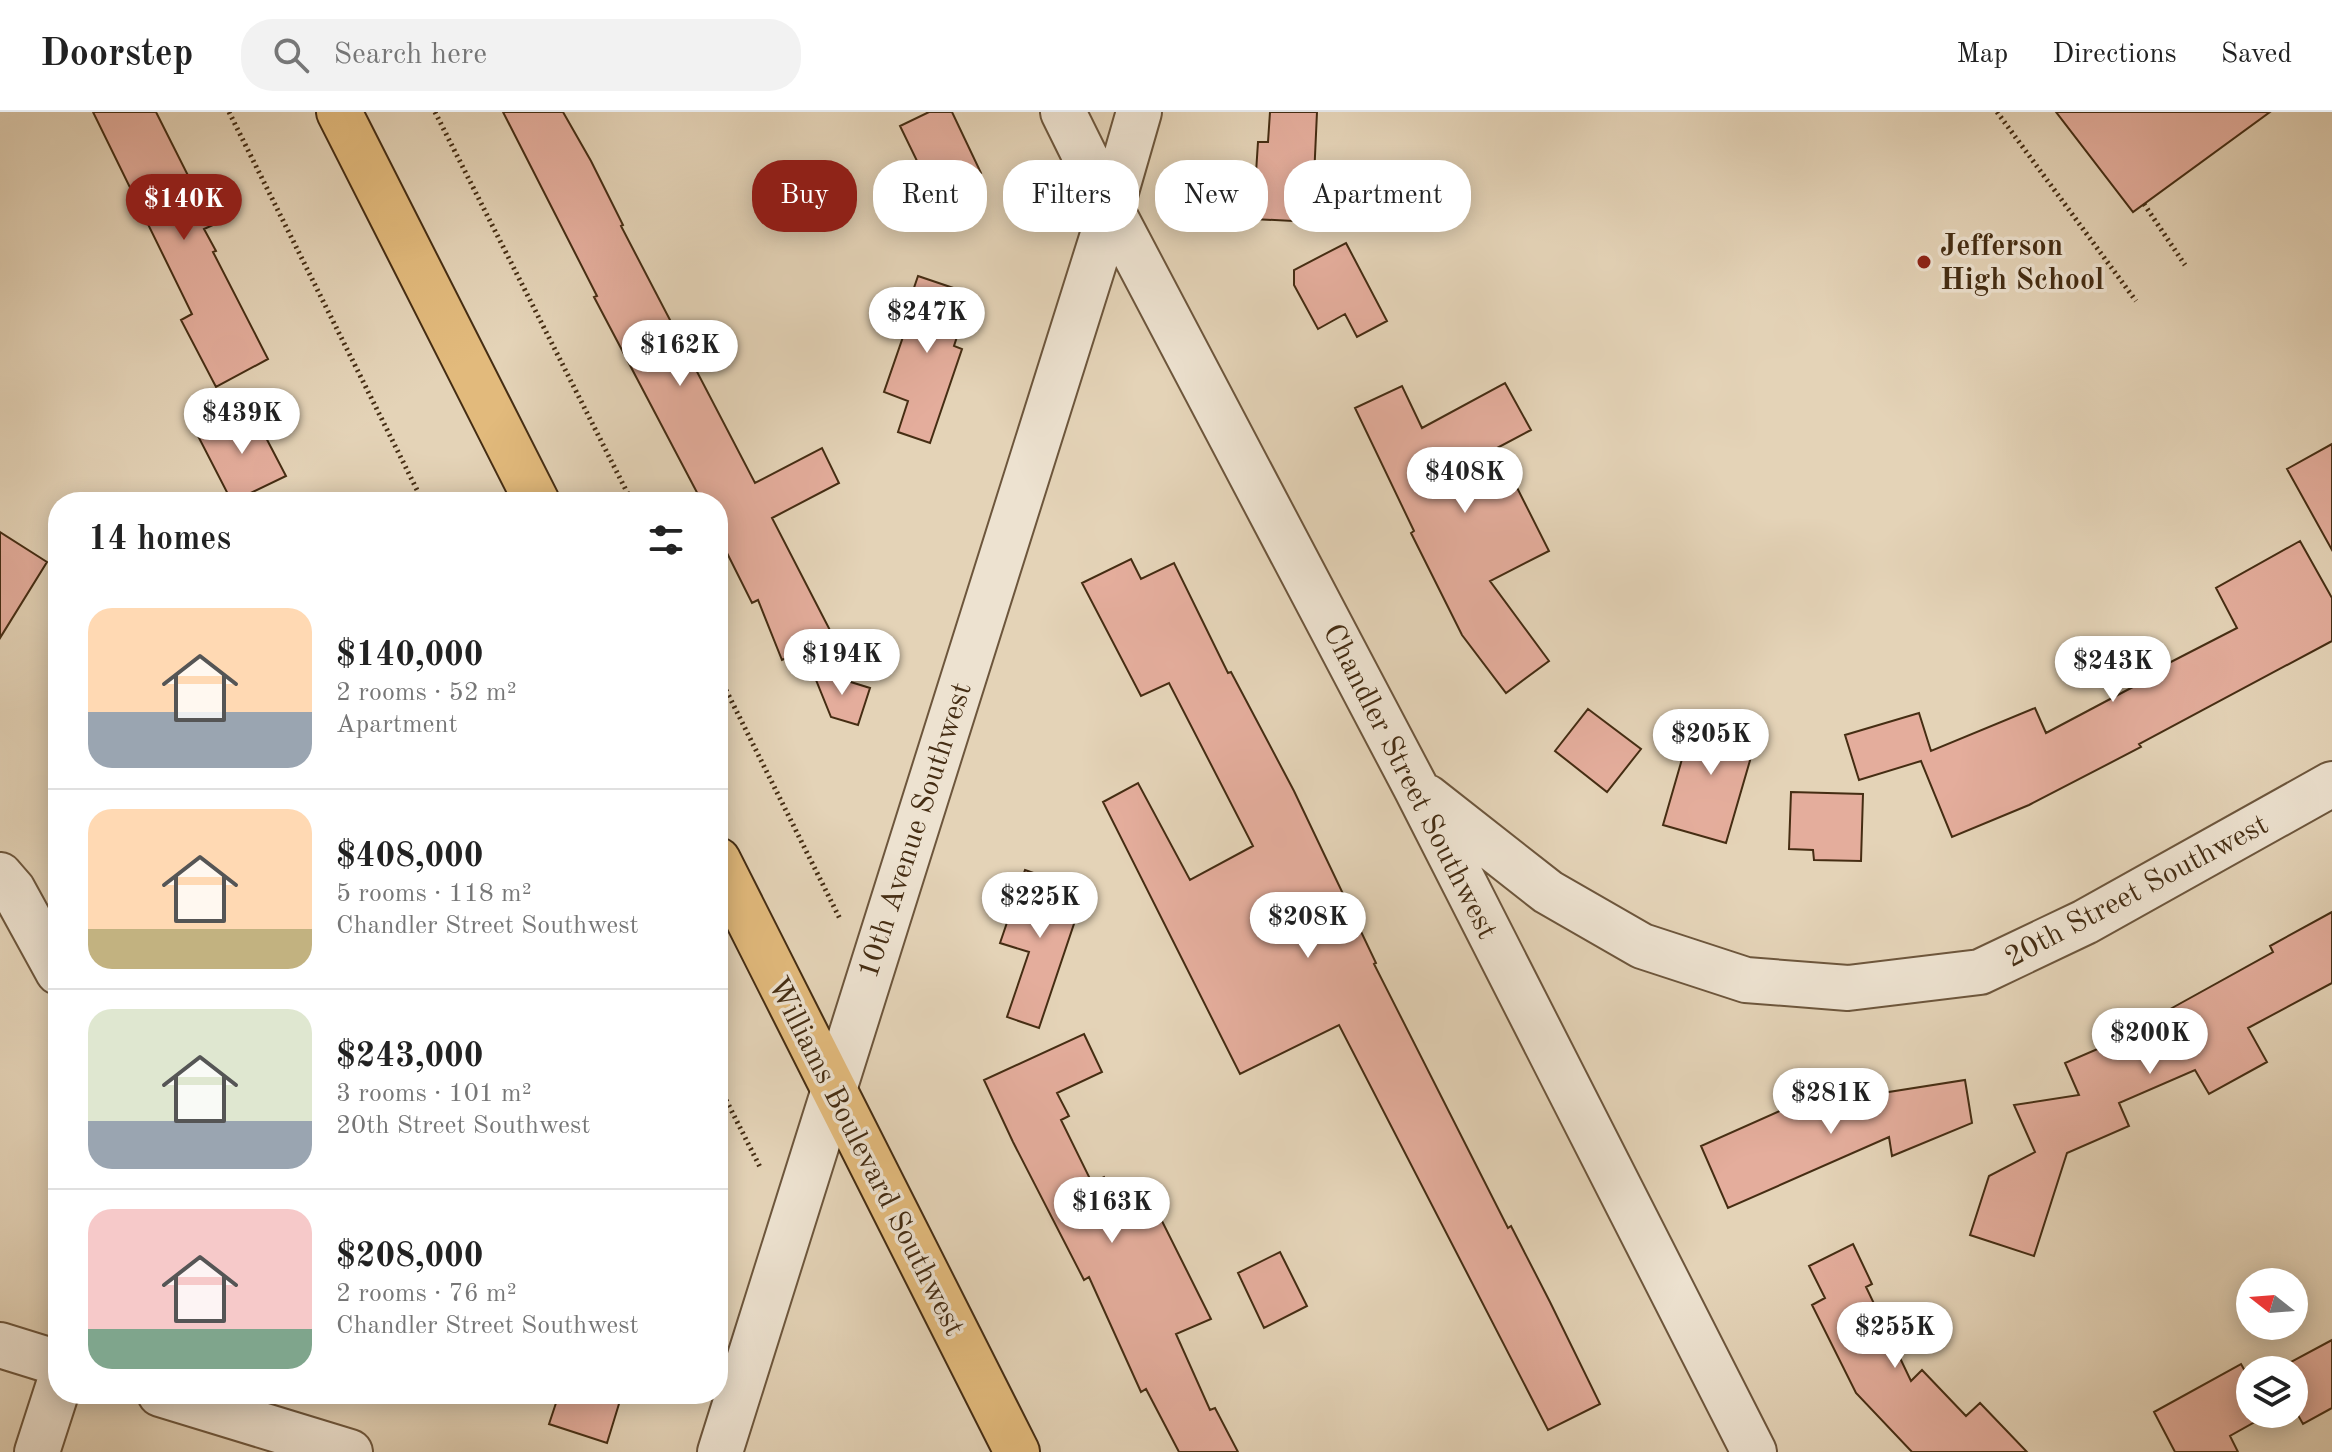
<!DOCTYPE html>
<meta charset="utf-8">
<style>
:root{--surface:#fff;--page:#f2f2f2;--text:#222;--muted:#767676;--line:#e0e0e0;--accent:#8f2418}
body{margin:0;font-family:"Old Standard TT",serif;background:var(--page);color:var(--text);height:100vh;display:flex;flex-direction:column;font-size:30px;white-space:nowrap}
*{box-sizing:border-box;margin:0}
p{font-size:26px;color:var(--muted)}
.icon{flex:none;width:44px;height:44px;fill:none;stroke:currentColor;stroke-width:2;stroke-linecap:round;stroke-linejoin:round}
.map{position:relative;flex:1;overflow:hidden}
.details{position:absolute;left:48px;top:380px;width:680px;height:912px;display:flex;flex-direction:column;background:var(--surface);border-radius:32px;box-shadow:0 4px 20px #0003}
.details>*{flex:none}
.banner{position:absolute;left:752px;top:48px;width:760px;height:72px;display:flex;gap:16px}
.needle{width:52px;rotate:287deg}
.buttons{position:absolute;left:2236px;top:1156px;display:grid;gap:16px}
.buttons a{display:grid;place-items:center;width:72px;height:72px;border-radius:50%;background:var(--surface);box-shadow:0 4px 20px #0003;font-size:40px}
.price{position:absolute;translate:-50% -68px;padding:0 18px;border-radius:28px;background:#fff;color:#222;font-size:26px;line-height:52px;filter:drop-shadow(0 2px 4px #0008)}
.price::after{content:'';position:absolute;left:50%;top:48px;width:24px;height:18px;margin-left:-12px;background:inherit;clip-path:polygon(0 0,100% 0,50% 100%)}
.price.selected{background:var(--accent);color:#fff}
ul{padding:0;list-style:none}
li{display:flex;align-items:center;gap:24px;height:200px;padding:0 40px}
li+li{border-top:2px solid var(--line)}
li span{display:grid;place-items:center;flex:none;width:224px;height:160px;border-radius:24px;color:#555}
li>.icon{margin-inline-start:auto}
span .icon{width:96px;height:96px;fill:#fffc;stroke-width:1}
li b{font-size:34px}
h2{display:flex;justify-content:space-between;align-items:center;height:96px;padding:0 40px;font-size:34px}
.tag{padding:0 28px;border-radius:32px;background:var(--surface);box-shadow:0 4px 20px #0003;font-size:28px;line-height:72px}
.tag.selected{background:var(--accent);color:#fff}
header{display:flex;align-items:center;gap:48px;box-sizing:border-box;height:112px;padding:0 40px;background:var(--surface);border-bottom:2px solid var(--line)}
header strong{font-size:38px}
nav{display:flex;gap:44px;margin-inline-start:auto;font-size:28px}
.search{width:560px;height:72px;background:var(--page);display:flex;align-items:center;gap:20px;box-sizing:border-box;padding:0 28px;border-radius:32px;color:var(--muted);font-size:30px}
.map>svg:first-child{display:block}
.building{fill:#e4ad9c;stroke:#452d13;stroke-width:2}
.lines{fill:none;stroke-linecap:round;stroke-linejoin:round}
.minor-casing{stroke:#6d563c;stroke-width:48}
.major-casing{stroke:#452d13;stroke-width:48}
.path{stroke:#452d13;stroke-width:5;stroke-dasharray:2 4;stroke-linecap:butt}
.minor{stroke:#ede2d0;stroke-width:44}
.major{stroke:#e2ba7c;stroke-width:44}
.poi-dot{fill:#8f2418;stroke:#ede2d0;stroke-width:3}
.labels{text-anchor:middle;stroke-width:7;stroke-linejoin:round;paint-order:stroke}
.poi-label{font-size:30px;font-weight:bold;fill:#452d13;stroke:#ede2d0;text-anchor:start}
.street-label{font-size:30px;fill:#452d13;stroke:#ede2d0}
</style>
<header>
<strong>Doorstep</strong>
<div class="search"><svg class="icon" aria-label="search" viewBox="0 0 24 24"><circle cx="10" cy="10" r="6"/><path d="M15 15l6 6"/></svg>Search here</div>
<nav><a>Map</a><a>Directions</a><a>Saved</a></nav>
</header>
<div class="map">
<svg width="2332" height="1340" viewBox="0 0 2332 1340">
<rect width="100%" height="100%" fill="#e4d3b7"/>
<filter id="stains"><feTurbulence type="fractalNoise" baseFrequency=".0025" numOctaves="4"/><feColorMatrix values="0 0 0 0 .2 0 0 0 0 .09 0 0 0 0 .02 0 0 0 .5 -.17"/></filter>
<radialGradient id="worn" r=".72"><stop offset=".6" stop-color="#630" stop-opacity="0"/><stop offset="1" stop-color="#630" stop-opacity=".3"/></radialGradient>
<path class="building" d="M93 0H156L213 113 204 117 216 139 213 140 268 247 216 275 181 208 192 202Z
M503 0H563L591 49 623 113 621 114 755 371 822 336 839 371 772 406 834 526 782 548 758 488 752 491 720 427 718 390H702L594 185 597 184Z
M929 0H952L981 61 934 84 900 14Z
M1270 0H1317L1312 110 1253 107 1258 30H1268Z
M2056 0H2270L2133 100Z
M1346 131 1387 209 1357 225 1345 202 1318 217 1294 173V158Z
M918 164 971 182 954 234 962 237 930 331 898 320 908 289 884 280 905 219 900 217Z
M1505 271 1531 318 1497 336 1549 439 1490 469 1549 549 1506 581 1462 523 1411 421 1414 419 1355 296 1402 274 1422 316Z
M251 297 286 364 232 390 198 324Z
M2332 332V438L2287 357Z
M0 420 47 450 0 526Z
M2300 429 2332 486V529L2139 632 2141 635 2029 693 1952 725 1921 649 1859 668 1845 623 1919 601 1931 639 2035 596 2046 621 2165 558 2163 554 2237 516 2216 476Z
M1131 447 1141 467 1174 451 1228 561 1231 560 1294 679 1376 851 1374 852 1508 1116 1511 1114 1550 1190 1600 1292 1548 1318 1339 913 1240 962 1103 690 1138 671 1190 768 1253 734 1169 571 1141 584 1082 471Z
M812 558 870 576 858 613 831 605Z
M1588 597 1641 637 1607 680 1555 639Z
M1695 602 1760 614 1726 731 1663 713Z
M1791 680 1863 682 1861 749 1814 748 1813 738 1789 737Z
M1025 758 1085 779 1039 916 1007 905 1029 840 1000 831Z
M2332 800V871L2248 916 2267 950 2209 982 2195 958 2119 991 2129 1014 2067 1041 2034 1144 1970 1123 1989 1064 2035 1040 2014 993 2079 983 2065 951 2167 907 2163 901 2273 840 2270 834Z
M1084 922 1102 960 1057 981 1069 1004 1061 1008 1092 1071 1104 1065 1127 1110 1155 1095 1211 1207 1176 1222 1210 1298 1215 1296 1238 1340H1179L1146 1277 1141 1280 1089 1165 1084 1168 1013 1030 984 968Z
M1965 968 1972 1011 1892 1044 1889 1025 1728 1096 1701 1034 1793 993 1799 1006 1838 988Z
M1853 1132 1872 1172 1866 1175 1911 1269 1922 1258 1966 1304 1980 1291 2027 1340H1912L1856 1281 1812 1193 1825 1186 1809 1154Z
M1280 1140 1307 1194 1264 1216 1238 1161Z
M2332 1228V1296L2303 1312 2294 1296V1258H2276Z
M2241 1252 2250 1268V1302H2269L2230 1324 2238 1340H2175L2154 1300Z
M559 1282H622L607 1331 549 1312Z"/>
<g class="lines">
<g class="minor-casing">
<path id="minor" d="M1063 0 1111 97 1416 676 1754 1340
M1427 685 1548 780 1642 834 1746 868 1848 876 1980 860 2085 810 2332 672
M0 763 13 778 58 860
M0 1233 58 1251
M160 1282 350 1340
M37 1340 58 1275
M720 1340 1111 97 1139 0"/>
</g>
<g class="major-casing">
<path id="major" d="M339 0 537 390
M718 748 1017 1340"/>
</g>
<path class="path" d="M229 0 423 390
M435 0 632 390
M1997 0 2136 189
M2144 92 2185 153
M718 562 841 809
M718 972 761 1057"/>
<use href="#minor" class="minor"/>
<use href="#major" class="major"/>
</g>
<circle class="poi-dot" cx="1924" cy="150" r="8"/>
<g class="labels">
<g class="poi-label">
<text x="1940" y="143">Jefferson<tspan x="1940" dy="34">High School</tspan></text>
</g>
<g class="street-label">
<text transform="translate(1411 669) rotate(63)" y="10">Chandler Street Southwest</text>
<text transform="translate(914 718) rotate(-72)" y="10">10th Avenue Southwest</text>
<text transform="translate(2136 778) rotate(-28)" y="10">20th Street Southwest</text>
<text transform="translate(867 1044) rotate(63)" y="10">Williams Boulevard Southwest</text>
</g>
</g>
<rect width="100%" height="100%" filter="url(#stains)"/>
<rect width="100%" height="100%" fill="url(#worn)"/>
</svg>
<div class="buttons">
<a><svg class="needle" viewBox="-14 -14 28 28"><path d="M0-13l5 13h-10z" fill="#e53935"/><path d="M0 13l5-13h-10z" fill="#767676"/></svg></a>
<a><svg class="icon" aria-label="layers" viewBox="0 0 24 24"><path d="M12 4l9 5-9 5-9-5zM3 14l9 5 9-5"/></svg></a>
</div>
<b class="price selected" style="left:184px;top:130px">$140K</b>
<b class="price" style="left:927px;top:243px">$247K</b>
<b class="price" style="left:680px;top:276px">$162K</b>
<b class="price" style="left:242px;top:344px">$439K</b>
<b class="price" style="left:1465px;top:403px">$408K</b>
<b class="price" style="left:842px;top:585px">$194K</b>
<b class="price" style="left:2113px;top:592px">$243K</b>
<b class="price" style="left:1711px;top:665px">$205K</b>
<b class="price" style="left:1040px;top:828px">$225K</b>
<b class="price" style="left:1308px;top:848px">$208K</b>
<b class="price" style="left:2150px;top:964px">$200K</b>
<b class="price" style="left:1831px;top:1024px">$281K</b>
<b class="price" style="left:1112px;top:1133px">$163K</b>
<b class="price" style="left:1895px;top:1258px">$255K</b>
<div class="banner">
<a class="tag selected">Buy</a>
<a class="tag">Rent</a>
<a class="tag">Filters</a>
<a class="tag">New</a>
<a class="tag">Apartment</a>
</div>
<section class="details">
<h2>14 homes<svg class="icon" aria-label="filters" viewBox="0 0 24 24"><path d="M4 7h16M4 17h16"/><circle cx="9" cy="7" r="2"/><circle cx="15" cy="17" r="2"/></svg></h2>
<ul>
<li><span style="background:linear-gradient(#ffd9b3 65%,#9aa5b1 0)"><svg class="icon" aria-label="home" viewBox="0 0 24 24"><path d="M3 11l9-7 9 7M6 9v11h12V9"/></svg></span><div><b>$140,000</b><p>2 rooms · 52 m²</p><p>Apartment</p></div></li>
<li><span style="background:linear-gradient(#ffd9b3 75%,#c2b280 0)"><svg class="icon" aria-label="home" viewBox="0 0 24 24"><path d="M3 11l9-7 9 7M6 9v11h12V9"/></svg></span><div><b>$408,000</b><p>5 rooms · 118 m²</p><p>Chandler Street Southwest</p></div></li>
<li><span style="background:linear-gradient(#dfe7d0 70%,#9aa5b1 0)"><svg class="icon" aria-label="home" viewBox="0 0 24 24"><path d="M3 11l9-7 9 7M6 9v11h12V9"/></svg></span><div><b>$243,000</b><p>3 rooms · 101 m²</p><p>20th Street Southwest</p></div></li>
<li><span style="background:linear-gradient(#f6c9c9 75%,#7fa58c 0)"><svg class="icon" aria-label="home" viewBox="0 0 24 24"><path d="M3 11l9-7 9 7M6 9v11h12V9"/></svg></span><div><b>$208,000</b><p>2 rooms · 76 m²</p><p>Chandler Street Southwest</p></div></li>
</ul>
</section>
</div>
